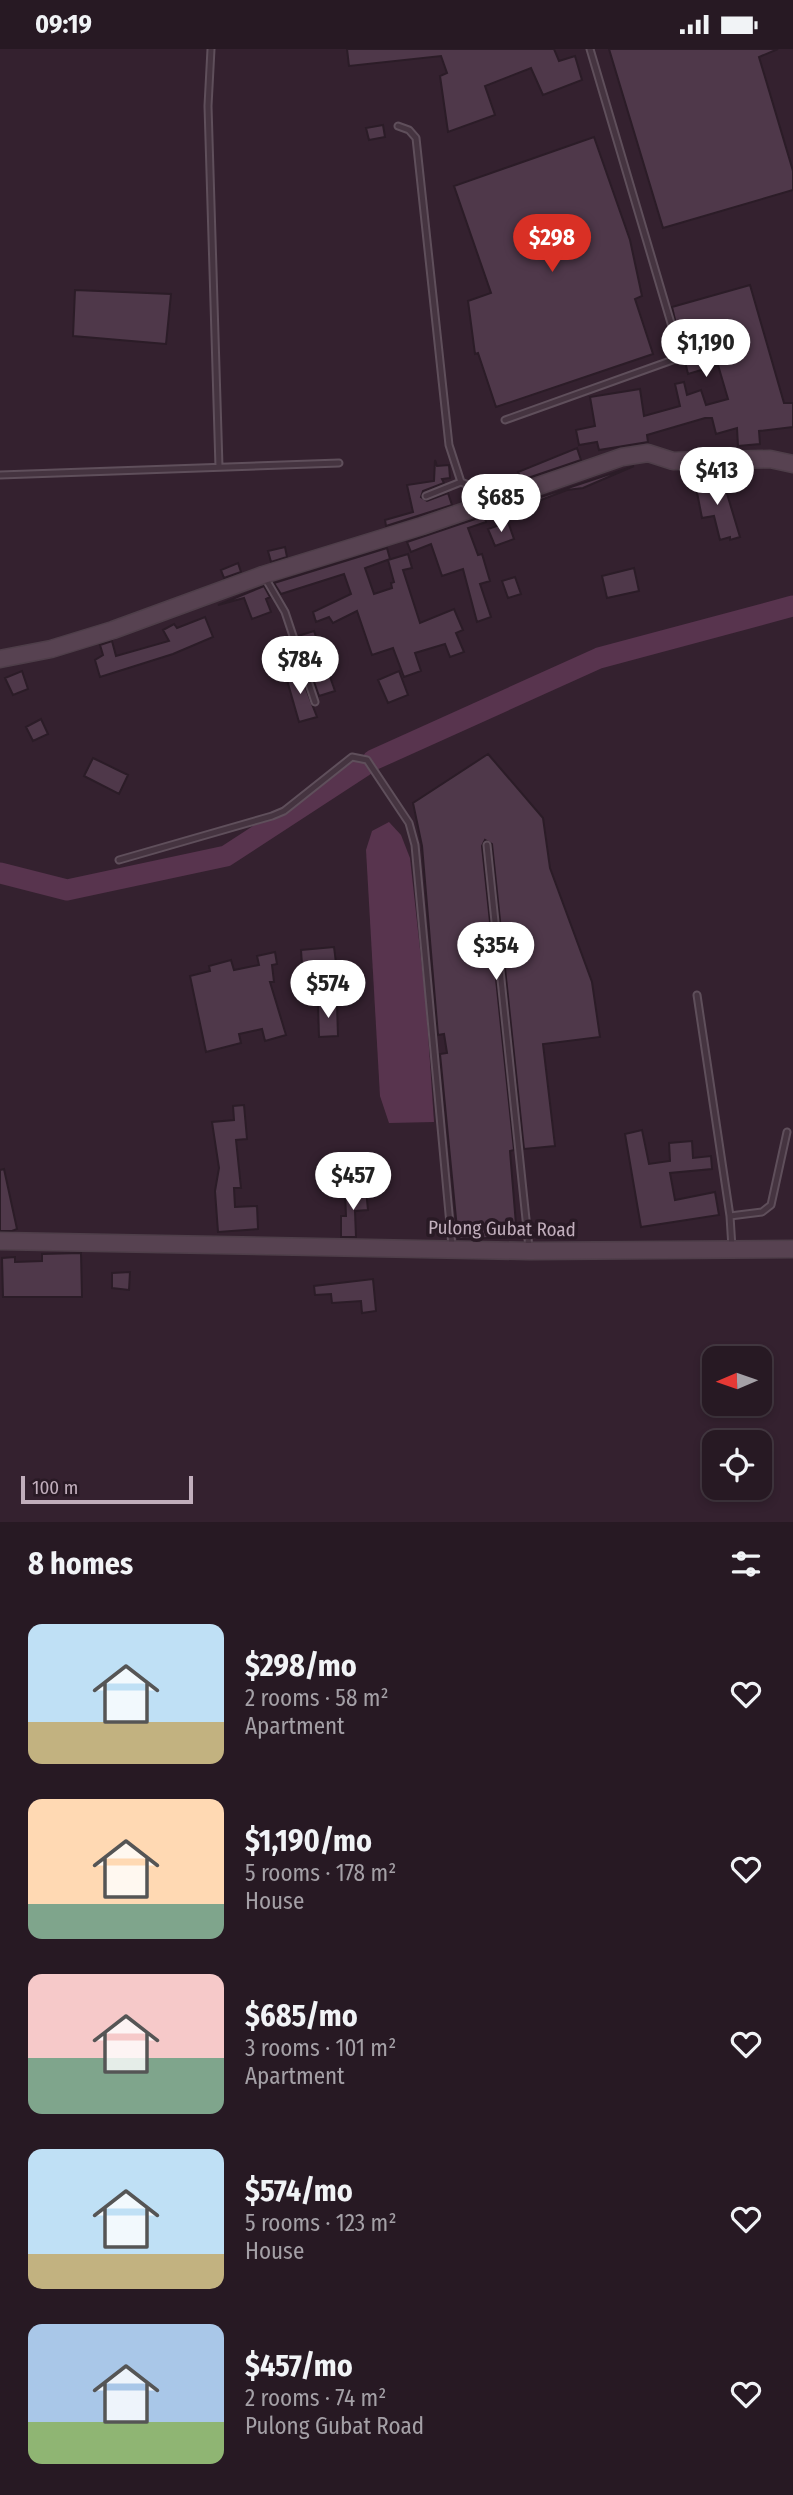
<!DOCTYPE html>
<meta charset="utf-8">
<style>
:root{--surface:#271923;--page:#332630;--text:#f1f3f6;--muted:#a4a0a6;--line:#433841;--accent:#d93025}
body{margin:0;font-family:"Fira Sans Condensed",sans-serif;background:var(--page);color:var(--text);height:100vh;display:flex;flex-direction:column;font-size:26px;white-space:nowrap}
*{box-sizing:border-box;margin:0}
p{font-size:23px;color:var(--muted)}
.icon{flex:none;width:38px;height:38px;fill:none;stroke:currentColor;stroke-width:2;stroke-linecap:round;stroke-linejoin:round}
.map{position:relative;height:1473px;overflow:hidden}
.panel{display:flex;flex-direction:column;background:var(--surface);flex:1}
.panel>*{flex:none}
.needle{width:46px;rotate:268deg}
.fabs{position:absolute;left:702px;top:1297px;display:grid;gap:14px}
.fabs a{display:grid;place-items:center;width:70px;height:70px;border-radius:14px;background:var(--surface);box-shadow:0 4px 10px #0003,0 0 0 2px var(--line);font-size:35px}
.scale{position:absolute;left:21px;bottom:18px;width:172px;box-sizing:border-box;padding-left:7px;border:4px solid #c1aebc;border-top:0;font-size:19px;line-height:24px;white-space:nowrap;color:#c1aebc;-webkit-text-stroke:5px #291a25;paint-order:stroke}
.price{position:absolute;translate:-50% -60px;padding:0 16px;border-radius:24px;background:#fff;color:#222;font-size:23px;line-height:46px;filter:drop-shadow(0 2px 4px #0008)}
.price::after{content:'';position:absolute;left:50%;top:42px;width:21px;height:16px;margin-left:-10px;background:inherit;clip-path:polygon(0 0,100% 0,50% 100%)}
.price.selected{background:var(--accent);color:#fff}
ul{padding:0;list-style:none}
li{display:flex;align-items:center;gap:21px;height:175px;padding:0 28px}
li span{display:grid;place-items:center;flex:none;width:196px;height:140px;border-radius:14px;color:#555}
li>.icon{margin-inline-start:auto}
span .icon{width:84px;height:84px;fill:#fffc;stroke-width:1}
li b{font-size:30px}
h2{display:flex;justify-content:space-between;align-items:center;height:84px;padding:0 28px;font-size:30px}
.status{display:flex;justify-content:space-between;align-items:center;height:49px;padding:0 35px;background:var(--surface);direction:ltr}
.status svg{height:19px;fill:currentColor}
.map>svg:first-child{display:block}
.water{fill:#58344e}
.lines{fill:none;stroke-linecap:round;stroke-linejoin:round}
.river{stroke:#58344e;stroke-width:21}
.building{fill:#4f384a;stroke:#2b1c27;stroke-width:2}
.lane-casing{stroke:#5f4f5b;stroke-width:9}
.secondary-casing{stroke:#4e3e49;stroke-width:19}
.lane{stroke:#453440;stroke-width:5}
.secondary{stroke:#574251;stroke-width:16}
.labels{text-anchor:middle;stroke-width:7;stroke-linejoin:round;paint-order:stroke}
.street-label{font-size:19px;fill:#c1aebc;stroke:#291a25}
</style>
<div class="status"><b>09:19</b><svg viewBox="0 0 49 12"><path d="M0 12V9h3v3zM5 12V6h3v6zM10 12V3h3v9zM15 12V0h3v12zM26 1h20v11H26zM47 4h2v5h-2z"/></svg></div>
<div class="map">
<svg width="793" height="1473" viewBox="0 0 793 1473">
<rect width="100%" height="100%" fill="#34212f"/>
<path class="water" d="M389 773 401 786 410 809 426 955 434 1073 389 1074 380 1047 366 801 372 782Z"/>
<g class="lines">
<path class="river" d="M373 711 599 609 793 557
M0 824 67 841 226 807 364 717"/>
</g>
<path class="building" d="M347 0H554L559 12 575 7 582 31 543 46 531 19 485 37 495 66 448 83 440 27 447 24 441 7 349 17Z
M609 0H778L759 8 793 122V141L663 179Z
M383 76 385 88 369 91 366 79Z
M594 88 630 191 642 247 635 250 653 305 496 358 478 304 475 305 468 252 491 244 454 137Z
M750 236 784 354H793V378L759 382 760 395 738 397 737 379 716 385 712 369H705L647 386 648 393 599 401 597 393 579 396 576 381 595 377 590 348 640 340 644 367 680 357 675 335 684 333 687 346 701 341 706 356 728 350 718 316 688 325 672 258Z
M75 241 171 245 166 295 73 287Z
M577 399 581 411 522 431 518 423Z
M435 411 437 417 449 416 450 429 442 430 444 434 423 442 421 448 427 452 448 444 452 456 386 477 385 471 413 463 407 436 434 432Z
M634 417 583 439 567 441 504 465 502 461Z
M495 428 498 440 486 444 482 433Z
M722 428 740 488 730 491V488L720 491 714 467 702 469 695 433Z
M484 467 486 473 468 479 478 506 482 505 490 532 480 535 491 568 477 573 463 520 442 527 431 495 411 503 407 493Z
M508 473 514 490 495 497 488 480Z
M285 498 287 508 271 513 268 502Z
M387 499 390 510 365 519 374 545 392 539 391 534 394 533 388 511 408 505 412 519 403 521 420 574 454 560 463 581 456 584 464 603 450 608 445 595 415 604 421 622 404 628 393 599 372 606 357 562 333 574 329 568 316 573 313 563 351 545 344 525 281 545 274 534Z
M238 514 241 523 224 529 221 521Z
M634 519 639 542 607 549 602 527Z
M515 528 521 545 508 549 502 532Z
M264 537 270 548 266 550 271 563 252 570 244 549 218 556Z
M205 568 213 588 173 605 100 628 95 611 103 606 100 596 112 592 116 607 169 592 163 581 174 575 177 579Z
M314 582 335 642 319 647 298 587Z
M298 619 317 668 299 673 285 624Z
M22 622 28 640 13 646 5 629Z
M399 622 408 646 388 654 378 631Z
M41 670 48 685 33 692 26 678Z
M488 705 543 769 550 819 592 933 600 988 543 995 555 1097 524 1100 492 795 485 791 482 797 514 1101 510 1102 517 1188 458 1190 440 1005 447 1004 444 985 438 986 422 797 413 754Z
M93 709 128 726 119 745 84 727Z
M334 898 339 938 323 939 322 929 303 930 301 901Z
M275 903 277 915 272 916 274 933H270L286 986 265 992 262 980 239 985 241 994 206 1003 190 927 210 922 209 917 231 911 234 921 259 916 257 907Z
M328 955H337L338 987 319 988 318 956Z
M244 1056 247 1090 236 1091 241 1139H234L235 1158 257 1157 258 1180 218 1183 215 1142 219 1119 212 1073 234 1071 233 1057Z
M642 1081 649 1115 670 1112 669 1094 692 1092 693 1109 711 1107 712 1120 670 1124 675 1151 715 1143 719 1166 641 1178 625 1085Z
M4 1120 17 1180 12 1182H0V1121Z
M366 1141 368 1161 355 1162 356 1188H341V1167H346L345 1143Z
M81 1204 82 1248H3L2 1209 15 1208V1213L42 1212V1205Z
M130 1223 129 1241 112 1239V1224Z
M373 1230 376 1262 362 1264 361 1252 332 1254 331 1245 315 1246 314 1237Z"/>
<g class="lines">
<g class="lane-casing">
<path id="lane" d="M211 0 208 57 219 418
M398 77 409 81 416 89 449 396 461 433 475 439 483 452
M505 371 681 308 590 0
M0 426 339 414
M426 447 461 433
M264 527 285 563 315 653
M487 796 529 1199
M119 811 272 767 284 762 352 708 367 711 409 774 415 796 452 1197
M697 946 730 1167 732 1199
M730 1167 762 1163 771 1156 787 1083"/>
</g>
<g class="secondary-casing">
<path id="secondary" d="M0 610 51 600 113 581 263 526 422 477 622 408 648 404 673 412 770 410 793 415
M0 1192 529 1202 793 1200"/>
</g>
<use href="#lane" class="lane"/>
<use href="#secondary" class="secondary"/>
</g>
<g class="labels">
<g class="street-label">
<text transform="translate(502 1179) rotate(1)" y="7">Pulong Gubat Road</text>
</g>
</g>
</svg>
<div class="fabs">
<a><svg class="needle" viewBox="-14 -14 28 28"><path d="M0-13l5 13h-10z" fill="#e53935"/><path d="M0 13l5-13h-10z" fill="#a4a0a6"/></svg></a>
<a><svg class="icon" aria-label="locate" viewBox="0 0 24 24"><circle cx="12" cy="12" r="6"/><path d="M12 2v4M12 18v4M2 12h4M18 12h4"/></svg></a>
</div>
<div class="scale">100 m</div>
<b class="price selected" style="left:552px;top:225px">$298</b>
<b class="price" style="left:706px;top:330px">$1,190</b>
<b class="price" style="left:717px;top:458px">$413</b>
<b class="price" style="left:501px;top:485px">$685</b>
<b class="price" style="left:300px;top:647px">$784</b>
<b class="price" style="left:496px;top:933px">$354</b>
<b class="price" style="left:328px;top:971px">$574</b>
<b class="price" style="left:353px;top:1163px">$457</b>
</div>
<section class="panel">
<h2>8 homes<svg class="icon" aria-label="filters" viewBox="0 0 24 24"><path d="M4 7h16M4 17h16"/><circle cx="9" cy="7" r="2"/><circle cx="15" cy="17" r="2"/></svg></h2>
<ul>
<li><span style="background:linear-gradient(#bfe0f5 70%,#c2b280 0)"><svg class="icon" aria-label="home" viewBox="0 0 24 24"><path d="M3 11l9-7 9 7M6 9v11h12V9"/></svg></span><div><b>$298/mo</b><p>2 rooms · 58 m²</p><p>Apartment</p></div><svg class="icon" aria-label="heart" viewBox="0 0 24 24"><path d="M12 20l-8-8c-3-5 5-10 8-4 3-6 11-1 8 4z"/></svg></li>
<li><span style="background:linear-gradient(#ffd9b3 75%,#7fa58c 0)"><svg class="icon" aria-label="home" viewBox="0 0 24 24"><path d="M3 11l9-7 9 7M6 9v11h12V9"/></svg></span><div><b>$1,190/mo</b><p>5 rooms · 178 m²</p><p>House</p></div><svg class="icon" aria-label="heart" viewBox="0 0 24 24"><path d="M12 20l-8-8c-3-5 5-10 8-4 3-6 11-1 8 4z"/></svg></li>
<li><span style="background:linear-gradient(#f6c9c9 60%,#7fa58c 0)"><svg class="icon" aria-label="home" viewBox="0 0 24 24"><path d="M3 11l9-7 9 7M6 9v11h12V9"/></svg></span><div><b>$685/mo</b><p>3 rooms · 101 m²</p><p>Apartment</p></div><svg class="icon" aria-label="heart" viewBox="0 0 24 24"><path d="M12 20l-8-8c-3-5 5-10 8-4 3-6 11-1 8 4z"/></svg></li>
<li><span style="background:linear-gradient(#bfe0f5 75%,#c2b280 0)"><svg class="icon" aria-label="home" viewBox="0 0 24 24"><path d="M3 11l9-7 9 7M6 9v11h12V9"/></svg></span><div><b>$574/mo</b><p>5 rooms · 123 m²</p><p>House</p></div><svg class="icon" aria-label="heart" viewBox="0 0 24 24"><path d="M12 20l-8-8c-3-5 5-10 8-4 3-6 11-1 8 4z"/></svg></li>
<li><span style="background:linear-gradient(#a9c7e8 70%,#8fb573 0)"><svg class="icon" aria-label="home" viewBox="0 0 24 24"><path d="M3 11l9-7 9 7M6 9v11h12V9"/></svg></span><div><b>$457/mo</b><p>2 rooms · 74 m²</p><p>Pulong Gubat Road</p></div><svg class="icon" aria-label="heart" viewBox="0 0 24 24"><path d="M12 20l-8-8c-3-5 5-10 8-4 3-6 11-1 8 4z"/></svg></li>
</ul>
</section>
